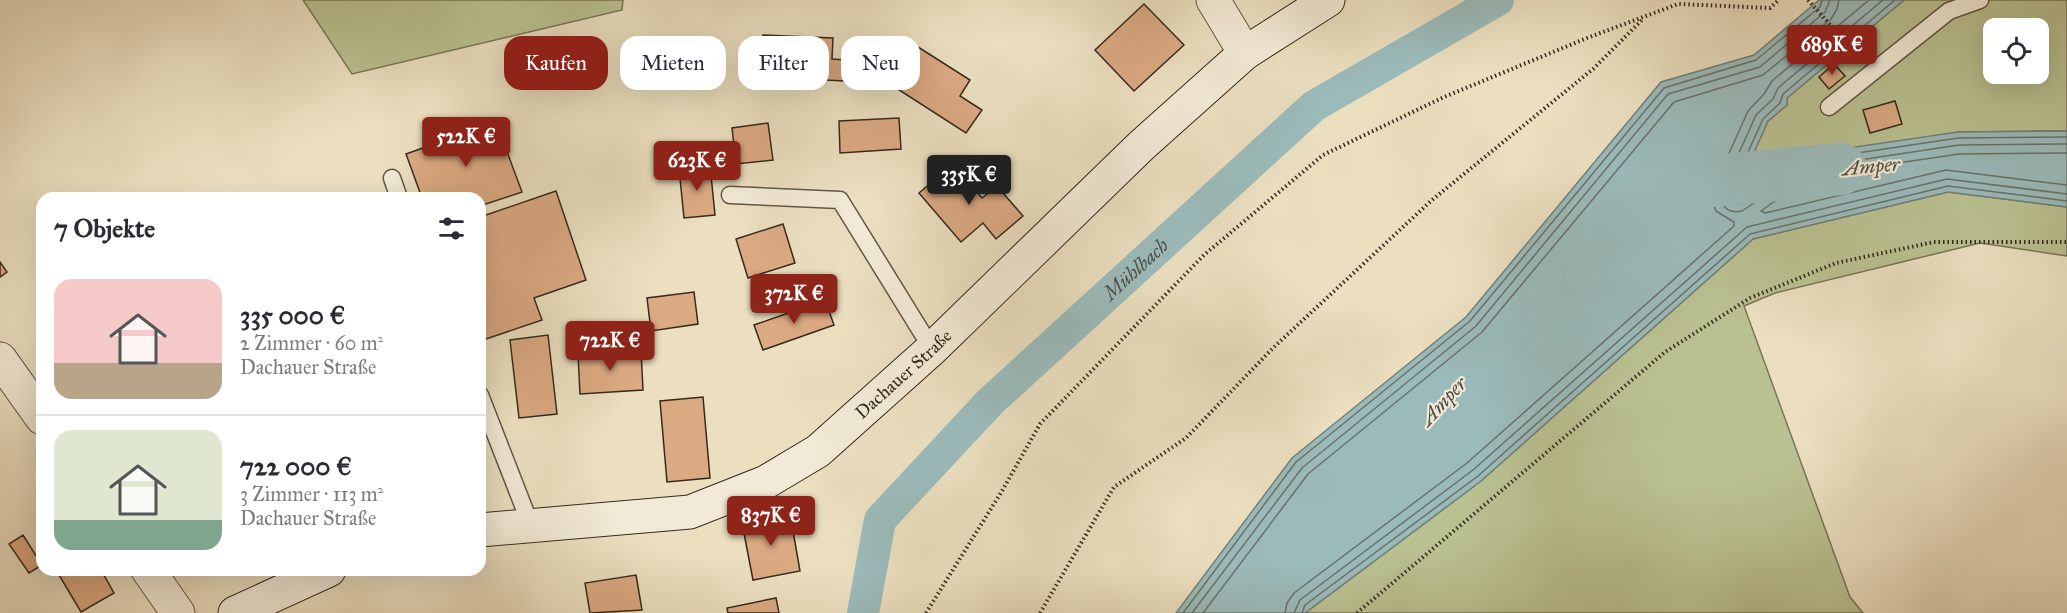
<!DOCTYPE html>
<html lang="de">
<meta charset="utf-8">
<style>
:root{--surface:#fff;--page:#f2f2f3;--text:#2b2b33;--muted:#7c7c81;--line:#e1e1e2;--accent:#8f2418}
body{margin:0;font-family:"IM FELL Great Primer",serif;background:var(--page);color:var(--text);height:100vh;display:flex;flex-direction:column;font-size:22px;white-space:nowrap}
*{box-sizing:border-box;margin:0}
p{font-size:20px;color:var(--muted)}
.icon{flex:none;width:33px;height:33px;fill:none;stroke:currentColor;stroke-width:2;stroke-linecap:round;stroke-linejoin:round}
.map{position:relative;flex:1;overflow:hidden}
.panel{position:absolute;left:36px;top:192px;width:450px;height:384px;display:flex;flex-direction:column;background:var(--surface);border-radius:18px;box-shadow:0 6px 24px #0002}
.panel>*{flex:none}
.guide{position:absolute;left:504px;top:36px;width:570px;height:54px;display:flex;gap:12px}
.fabs{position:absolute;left:1983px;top:18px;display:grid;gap:12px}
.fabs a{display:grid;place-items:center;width:66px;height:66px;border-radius:12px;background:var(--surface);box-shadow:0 6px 24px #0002;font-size:30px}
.price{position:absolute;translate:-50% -51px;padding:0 14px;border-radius:6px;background:var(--accent);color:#fff;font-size:20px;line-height:39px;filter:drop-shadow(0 2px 3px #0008)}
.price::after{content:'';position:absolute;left:50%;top:36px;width:18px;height:14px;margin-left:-9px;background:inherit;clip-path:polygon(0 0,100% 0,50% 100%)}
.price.current{background:#222;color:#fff}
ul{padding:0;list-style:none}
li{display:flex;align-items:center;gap:18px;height:150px;padding:0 18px}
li+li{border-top:2px solid var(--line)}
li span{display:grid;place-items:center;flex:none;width:168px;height:120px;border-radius:18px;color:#555}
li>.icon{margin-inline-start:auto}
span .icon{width:72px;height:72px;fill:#fffc;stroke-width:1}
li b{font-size:26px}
h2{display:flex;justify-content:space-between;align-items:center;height:72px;padding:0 18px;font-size:26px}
.pill{padding:0 21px;border-radius:18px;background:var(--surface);box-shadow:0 6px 24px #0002;font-size:21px;line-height:54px}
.pill.current{background:var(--accent);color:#fff}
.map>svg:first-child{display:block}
.green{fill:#bac191;stroke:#777658;stroke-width:1.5;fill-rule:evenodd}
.water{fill:#9bbbbb;stroke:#72817c;stroke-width:1.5}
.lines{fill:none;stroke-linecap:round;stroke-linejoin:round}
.shore{stroke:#68726c;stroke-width:1.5}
.canal{stroke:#9bbbbb;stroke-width:32}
.river{stroke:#9bbbbb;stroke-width:52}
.building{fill:#dba982;stroke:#342a1e;stroke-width:1.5}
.service-casing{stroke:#625746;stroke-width:19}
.minor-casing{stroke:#625746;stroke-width:35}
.secondary-casing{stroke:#342a1e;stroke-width:35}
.path{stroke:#342a1e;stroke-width:4;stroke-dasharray:1.5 3;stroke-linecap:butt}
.service{stroke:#f2ead6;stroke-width:16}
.minor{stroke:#f2ead6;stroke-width:33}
.secondary{stroke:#f2ead6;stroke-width:33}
.labels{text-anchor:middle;stroke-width:4.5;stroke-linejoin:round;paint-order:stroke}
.street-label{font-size:18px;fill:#342a1e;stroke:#f2ead6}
.water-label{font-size:20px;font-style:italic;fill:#4e4e45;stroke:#f2ead6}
</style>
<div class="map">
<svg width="2067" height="613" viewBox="0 0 2067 613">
<rect width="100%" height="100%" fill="#ebdfc0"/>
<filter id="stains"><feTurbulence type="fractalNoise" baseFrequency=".00333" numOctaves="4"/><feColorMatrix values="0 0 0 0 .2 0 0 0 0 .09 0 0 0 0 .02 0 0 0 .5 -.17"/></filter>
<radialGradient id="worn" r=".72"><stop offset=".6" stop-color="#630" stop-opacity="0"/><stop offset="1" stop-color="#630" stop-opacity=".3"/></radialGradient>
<path class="green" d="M303 0H623L622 10 352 74Z
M1904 0H2067V131L1958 132 1732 201 1768 121 1787 105V98ZM1994 28H2038V74H1994Z
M1948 192 2067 207V256L1980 243 1775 293 1744 306 1850 597 1863 613H1305L1481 481 1753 239Z"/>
<path class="water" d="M1819 0H1904L1787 98V105L1768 121 1733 200 1801 155 1958 132 2067 131V207L1948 192 1753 239 1481 481 1305 613H1176L1292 458 1466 317 1661 82 1754 55Z"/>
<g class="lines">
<path class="shore" d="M1883 0 1778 88 1773 99 1756 115 1721 193C1720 207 1729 214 1742 211L1806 168 1959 145 2067 144
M1895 0 1783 94 1780 103 1763 119 1729 194 1731 203 1740 204 1804 161 1958 138 2067 137
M2067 153 1959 154 1810 176 1761 211 1765 213 1946 170 2067 185
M1183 613 1296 462 1470 321 1664 88 1756 60 1820 7 1822 0
M1192 613 1302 468 1476 326 1668 94 1760 67 1825 12 1830 0
M1203 613 1308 474 1482 332 1674 102 1763 75 1831 19 1837 9 1839 0
M1285 613 1287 603 1294 593 1467 463 1734 226V222L1716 211 1712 200 1714 187 1748 111 1764 94 1772 81 1869 0
M1294 613 1300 600 1473 470 1747 227 1947 179 2067 194
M1302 613 1305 605 1478 476 1750 234 1948 186 2067 201"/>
<path class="canal" id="s1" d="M863 613 880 520 990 402 1314 106 1498 0"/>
<path class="river" d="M1670 185 1841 169"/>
</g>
<path class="building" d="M1144 4 1184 45 1134 91 1095 50Z
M763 35 833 38 832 59 846 60 845 81 761 77Z
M918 47 970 80 960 96 982 110 966 133 893 86Z
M1834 64 1845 76 1829 89 1819 77Z
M1895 101 1902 124 1870 133 1863 110Z
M899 118 901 149 840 153 839 121Z
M496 122 522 192 480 206V198H422L406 154Z
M768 123 773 160 736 164 732 128Z
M953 164 982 198 997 186 1023 216 996 239 983 223 961 242 919 193Z
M710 165 715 215 684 218 679 169Z
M556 191 586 280 534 298 542 320 480 341V217Z
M783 224 795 263 748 278 736 239Z
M0 262 7 272 0 277Z
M694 292 698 324 651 331 647 298Z
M825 300 834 325 763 350 754 325Z
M548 335 557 414 519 418 510 340Z
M641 350 643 390 580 394 578 354Z
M703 397 710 478 667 482 660 401Z
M790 514 800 571 753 580 742 523Z
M23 535 42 565 29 573 9 544Z
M56 570H101L114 593 81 612Z
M636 575 642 610 590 613 585 583Z
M776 598 779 613H728L727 608Z"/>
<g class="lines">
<g class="service-casing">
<path id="service" d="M1829 107 1949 11 1980 0
M392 178 399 198
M730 195 840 200 932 349
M480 395 531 526"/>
</g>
<g class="minor-casing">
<path id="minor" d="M1213 0 1245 53
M0 359 42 418
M148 570 178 613"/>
</g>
<g class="secondary-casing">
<g id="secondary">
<path id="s2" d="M480 530 690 512 766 482 818 451 932 349 1141 146 1245 53 1328 0"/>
<path d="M235 613 329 570"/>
</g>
</g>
<path class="path" d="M1808 0 1857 55
M926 613 1002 491 1040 424 1204 255 1323 155 1444 97 1587 38 1678 4 1770 8 1779 0
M1040 613 1114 487 1186 438 1274 347 1432 200 1593 69 1643 19
M1357 613 1665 352 1750 298 1836 263 1934 242H2067"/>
<use href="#service" class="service"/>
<use href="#minor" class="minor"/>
<use href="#secondary" class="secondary"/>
</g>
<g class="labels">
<g class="street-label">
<text dy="6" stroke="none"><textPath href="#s2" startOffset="468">Dachauer Straße</textPath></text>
</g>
<g class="water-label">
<text transform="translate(1871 166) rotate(-5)" y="7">Amper</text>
<text dy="7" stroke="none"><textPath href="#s1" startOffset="453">Mühlbach</textPath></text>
<text transform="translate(1443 401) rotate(-47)" y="7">Amper</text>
</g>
</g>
<rect width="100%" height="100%" filter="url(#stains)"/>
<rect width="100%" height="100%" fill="url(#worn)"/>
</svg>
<div class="fabs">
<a><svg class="icon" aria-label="locate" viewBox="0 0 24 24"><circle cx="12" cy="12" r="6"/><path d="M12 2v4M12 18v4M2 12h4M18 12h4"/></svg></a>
</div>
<b class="price" style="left:1832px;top:76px">689K €</b>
<b class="price" style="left:466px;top:168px">522K €</b>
<b class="price" style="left:697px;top:192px">623K €</b>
<b class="price current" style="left:969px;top:206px">335K €</b>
<b class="price" style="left:794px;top:325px">372K €</b>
<b class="price" style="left:610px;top:372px">722K €</b>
<b class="price" style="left:771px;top:547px">837K €</b>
<div class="guide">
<a class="pill current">Kaufen</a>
<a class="pill">Mieten</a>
<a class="pill">Filter</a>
<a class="pill">Neu</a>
</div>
<section class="panel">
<h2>7 Objekte<svg class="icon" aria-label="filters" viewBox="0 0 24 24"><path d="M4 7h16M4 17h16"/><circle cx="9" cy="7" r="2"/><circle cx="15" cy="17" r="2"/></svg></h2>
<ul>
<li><span style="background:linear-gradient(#f6c9c9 70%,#b9a48a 0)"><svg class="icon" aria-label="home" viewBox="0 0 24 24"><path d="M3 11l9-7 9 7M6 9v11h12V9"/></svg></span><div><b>335 000 €</b><p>2 Zimmer · 60 m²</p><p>Dachauer Straße</p></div></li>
<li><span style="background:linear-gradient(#dfe7d0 75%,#7fa58c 0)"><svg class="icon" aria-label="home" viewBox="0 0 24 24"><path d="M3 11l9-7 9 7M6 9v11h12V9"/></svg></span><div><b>722 000 €</b><p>3 Zimmer · 113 m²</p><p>Dachauer Straße</p></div></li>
</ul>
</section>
</div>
